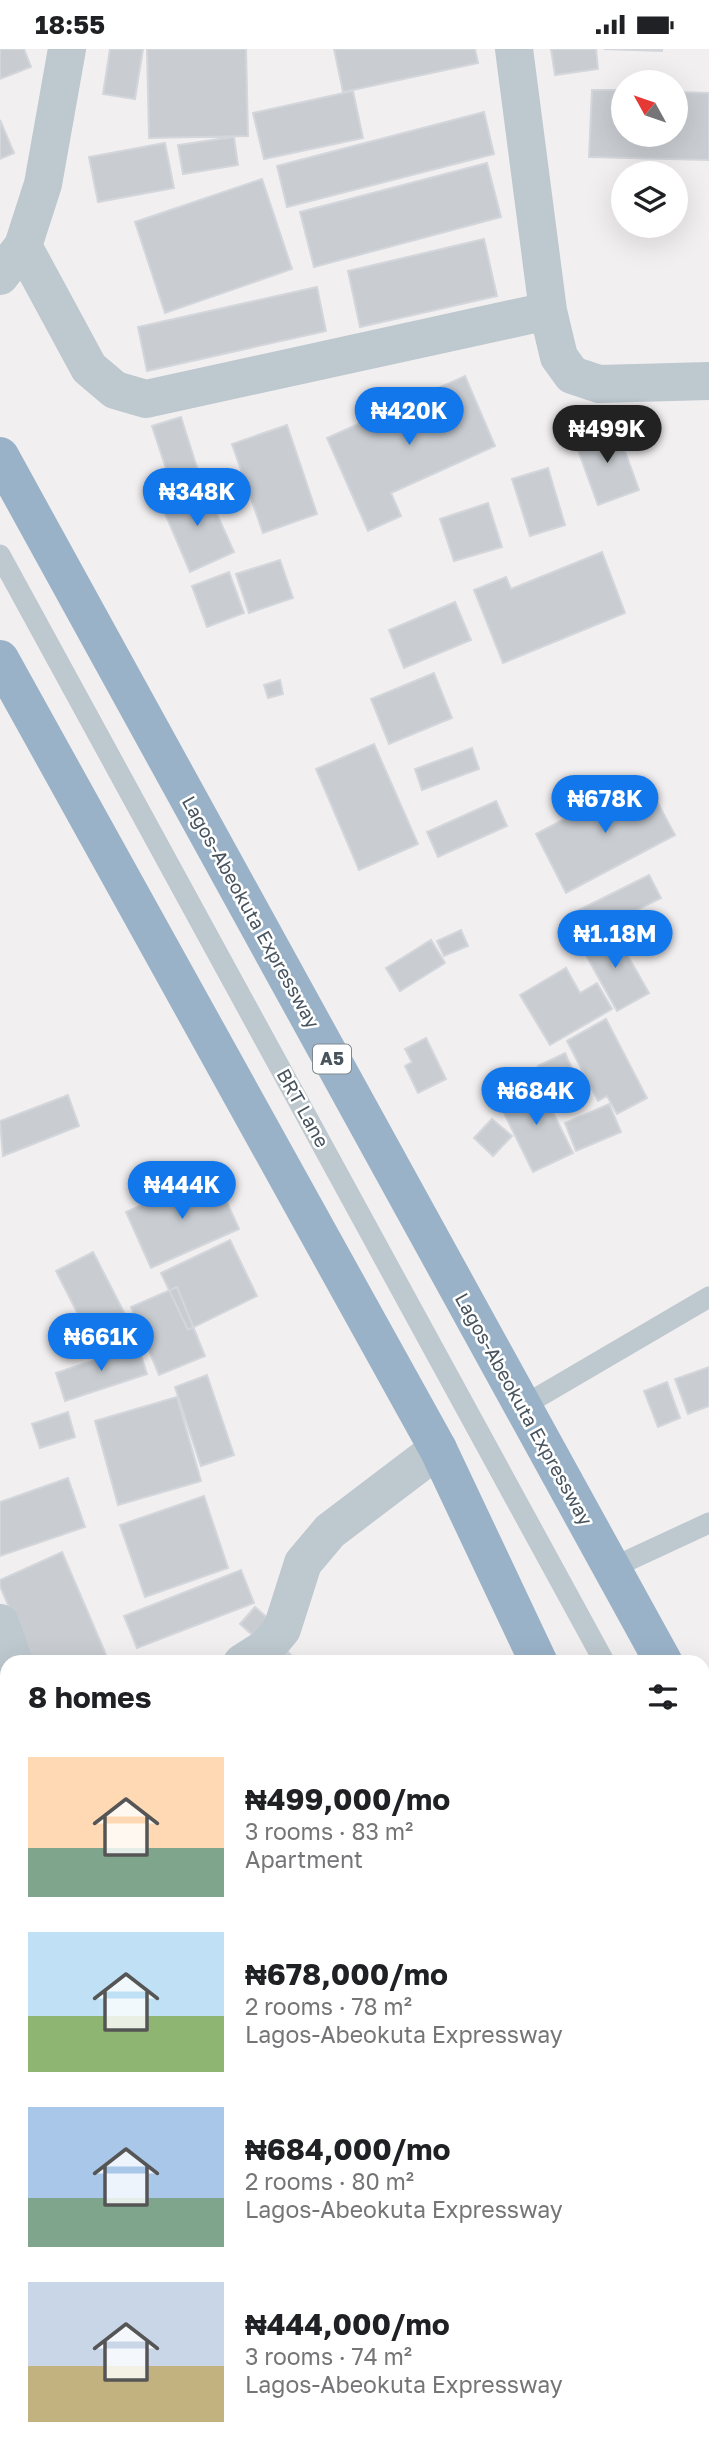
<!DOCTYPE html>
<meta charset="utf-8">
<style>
:root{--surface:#fff;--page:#f6f6f6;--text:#202124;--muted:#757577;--accent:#1177eb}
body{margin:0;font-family:"Golos Text",sans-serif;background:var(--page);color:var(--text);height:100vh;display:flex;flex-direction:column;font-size:26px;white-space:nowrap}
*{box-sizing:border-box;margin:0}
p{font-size:23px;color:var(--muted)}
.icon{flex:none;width:38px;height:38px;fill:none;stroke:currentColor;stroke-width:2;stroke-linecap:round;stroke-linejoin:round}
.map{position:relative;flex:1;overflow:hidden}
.sheet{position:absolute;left:0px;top:1606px;width:710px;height:800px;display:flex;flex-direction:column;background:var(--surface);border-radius:21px 21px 0 0;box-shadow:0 7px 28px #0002}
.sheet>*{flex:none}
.needle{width:46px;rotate:310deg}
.controls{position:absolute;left:611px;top:21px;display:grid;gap:14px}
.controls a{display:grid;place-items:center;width:77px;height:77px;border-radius:50%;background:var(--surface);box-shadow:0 7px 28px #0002;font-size:35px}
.price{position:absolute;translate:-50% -60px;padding:0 16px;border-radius:24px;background:var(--accent);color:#fff;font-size:23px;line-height:46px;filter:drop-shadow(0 2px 4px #0008)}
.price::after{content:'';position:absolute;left:50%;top:42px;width:21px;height:16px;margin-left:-10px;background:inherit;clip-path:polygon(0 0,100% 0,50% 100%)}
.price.active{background:#222;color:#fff}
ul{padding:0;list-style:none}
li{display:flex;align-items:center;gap:21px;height:175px;padding:0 28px}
li span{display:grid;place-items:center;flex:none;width:196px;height:140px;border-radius:0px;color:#555}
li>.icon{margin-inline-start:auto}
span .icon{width:84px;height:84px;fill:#fffc;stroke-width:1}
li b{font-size:30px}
h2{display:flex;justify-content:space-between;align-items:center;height:84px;padding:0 28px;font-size:30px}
.status{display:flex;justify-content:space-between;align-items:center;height:49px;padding:0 35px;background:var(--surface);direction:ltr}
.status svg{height:19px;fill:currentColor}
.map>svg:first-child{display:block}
.building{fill:#c9cdd2;stroke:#d3d6db;stroke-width:2}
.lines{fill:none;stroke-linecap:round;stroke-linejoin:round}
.service{stroke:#bdc8cf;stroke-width:21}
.minor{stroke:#bdc8cf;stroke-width:38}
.tertiary{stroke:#bdc8cf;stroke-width:38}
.trunk{stroke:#9ab2c8;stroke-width:38}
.labels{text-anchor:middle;stroke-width:5;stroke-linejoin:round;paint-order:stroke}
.shield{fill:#fff;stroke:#7e878e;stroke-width:2}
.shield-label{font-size:18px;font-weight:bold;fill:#47545e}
.street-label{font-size:19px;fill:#47545e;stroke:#fff}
</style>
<div class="status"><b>18:55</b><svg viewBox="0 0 49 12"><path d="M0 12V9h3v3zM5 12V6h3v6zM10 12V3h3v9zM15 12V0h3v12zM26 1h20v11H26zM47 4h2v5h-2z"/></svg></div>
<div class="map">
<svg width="709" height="2406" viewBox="0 0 709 2406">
<rect width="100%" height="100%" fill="#f2eff0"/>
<path class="building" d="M0 0H24L31 18 0 30Z
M110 0H143L135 50 103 45Z
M147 0H246L248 87 149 89Z
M334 0H475L478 14 343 43Z
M551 0H596L598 20 555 26Z
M604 0H662V2Z
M592 41H623V86H676V43L709 44V111L589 108Z
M353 42 363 89 264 110 253 64Z
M484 63 494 105 287 158 277 117Z
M0 71 14 104 0 110Z
M234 88 238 116 183 125 178 96Z
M165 94 174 139 98 153 89 108Z
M487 114 501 168 314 218 300 163Z
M262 130 292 220 165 264 135 173Z
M484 190 497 247 360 278 348 222Z
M317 238 326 282 147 322 138 278Z
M465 327 495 397 391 444 401 467 368 482 327 389Z
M181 368 200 428 172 438 152 377Z
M615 375 639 441 598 456 574 390Z
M287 376 317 465 263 484 232 395Z
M548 419 565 476 530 487 512 430Z
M204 436 234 503 190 523 161 455Z
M488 454 502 498 454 512 440 470Z
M602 503 625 564 503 614 474 541 506 528 511 540Z
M280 511 293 549 249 564 236 525Z
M229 523 244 564 207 578 192 537Z
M455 553 471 591 404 619 389 581Z
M434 624 452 669 389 695 371 650Z
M280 631 283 645 268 649 264 636Z
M374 695 418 795 359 821 316 720Z
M472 699 479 720 422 741 415 720Z
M644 728 675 786 566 844 536 785Z
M496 752 507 777 438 808 427 783Z
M649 826 661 849 582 888 571 865Z
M612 879 649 944 617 962 581 897Z
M461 881 468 897 444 907 437 892Z
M431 891 445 914 400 942 386 919Z
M566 919 580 944 597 934 612 960 550 996 520 946Z
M606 970 647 1049 617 1065 607 1047 598 1052 567 992Z
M426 989 446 1030 418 1044 405 1017 412 1013 405 1000Z
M565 1004 582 1042 554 1054 538 1017Z
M536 1029 573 1104 533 1123 501 1058 518 1049 514 1040Z
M68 1046 79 1077 3 1107 0 1072Z
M609 1055 621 1083 576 1102 565 1074Z
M492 1070 512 1087 493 1107 474 1089Z
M214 1124 239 1180 151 1219 126 1163Z
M230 1191 257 1247 188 1281 161 1224Z
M93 1203 128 1271 91 1291 56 1222Z
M177 1238 205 1307 159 1326 131 1258Z
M138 1297 147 1325 65 1352 56 1324Z
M709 1318V1357L688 1365 675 1330Z
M207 1326 234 1406 201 1417 175 1338Z
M667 1333 680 1369 658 1378 644 1342Z
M177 1348 201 1432 118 1456 95 1372Z
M68 1363 75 1388 40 1399 32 1375Z
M68 1429 85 1478 0 1507V1453Z
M204 1447 228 1519 145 1548 120 1476Z
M62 1503 107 1608 95 1614H32L0 1537V1531Z
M241 1521 254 1554 137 1599 124 1567Z
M255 1558 280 1580 265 1597 240 1575Z
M288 1603 299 1614H278Z
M7 1793V1826L0 1804V1795Z
M0 1857 7 1872V1943L0 1946Z
M3 1985 7 1994V2102L0 2087V1987Z
M258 2399H331L335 2406H262Z
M354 2399H372L375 2406H357Z
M454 2399H521L514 2406H447Z"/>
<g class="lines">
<path class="service" d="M0 506 605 1614
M523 1357 709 1248
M612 1519 709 1474
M704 1794 709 1804"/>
<path class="minor" d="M514 0 548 262
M23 197 89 319 115 341 146 350 548 262 559 308 572 326 599 335 709 332
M0 227 23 197 43 135 67 0
M0 1574 14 1614
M242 1614 267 1598 282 1580 303 1514 330 1482 438 1400
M0 1729 7 1726
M397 2399 401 2406"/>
<path class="tertiary" d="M0 2210 7 2204"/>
<path class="trunk" d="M0 407 664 1614
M0 610 438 1400 539 1614
M704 1686 709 1696
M704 1926 709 1935"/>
</g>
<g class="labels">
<rect class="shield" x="313" y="995.5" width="38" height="29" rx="5"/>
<g class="shield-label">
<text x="332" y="1016">A5</text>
</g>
<g class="street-label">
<text transform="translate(251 863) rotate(61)" y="7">Lagos-Abeokuta Expressway</text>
<text transform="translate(303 1059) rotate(61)" y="7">BRT Lane</text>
<text transform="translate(524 1360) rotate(61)" y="7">Lagos-Abeokuta Expressway</text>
</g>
</g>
</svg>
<div class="controls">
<a><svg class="needle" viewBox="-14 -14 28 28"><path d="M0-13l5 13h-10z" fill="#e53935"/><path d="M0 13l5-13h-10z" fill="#757577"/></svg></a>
<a><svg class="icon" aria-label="layers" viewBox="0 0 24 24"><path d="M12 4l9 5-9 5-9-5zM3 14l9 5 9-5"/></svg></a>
</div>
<b class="price" style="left:409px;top:398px">₦420K</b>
<b class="price active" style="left:607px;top:416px">₦499K</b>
<b class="price" style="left:197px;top:479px">₦348K</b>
<b class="price" style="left:605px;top:786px">₦678K</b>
<b class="price" style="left:615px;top:921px">₦1.18M</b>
<b class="price" style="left:536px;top:1078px">₦684K</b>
<b class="price" style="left:182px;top:1172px">₦444K</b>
<b class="price" style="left:101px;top:1324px">₦661K</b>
<section class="sheet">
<h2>8 homes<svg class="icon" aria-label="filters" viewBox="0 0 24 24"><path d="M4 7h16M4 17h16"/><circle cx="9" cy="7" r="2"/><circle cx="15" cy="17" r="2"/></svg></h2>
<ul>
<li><span style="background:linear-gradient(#ffd9b3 65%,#7fa58c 0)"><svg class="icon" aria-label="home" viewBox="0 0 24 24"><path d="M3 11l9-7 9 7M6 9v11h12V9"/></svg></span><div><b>₦499,000/mo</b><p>3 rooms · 83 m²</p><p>Apartment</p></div></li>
<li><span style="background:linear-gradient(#bfe0f5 60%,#8fb573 0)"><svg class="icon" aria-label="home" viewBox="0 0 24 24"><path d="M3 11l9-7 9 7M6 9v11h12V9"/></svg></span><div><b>₦678,000/mo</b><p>2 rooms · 78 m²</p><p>Lagos-Abeokuta Expressway</p></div></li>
<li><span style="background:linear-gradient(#a9c7e8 65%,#7fa58c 0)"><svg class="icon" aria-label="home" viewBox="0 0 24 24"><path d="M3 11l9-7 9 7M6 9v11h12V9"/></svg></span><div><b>₦684,000/mo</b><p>2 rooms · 80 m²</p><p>Lagos-Abeokuta Expressway</p></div></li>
<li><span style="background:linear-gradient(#c9d6e8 60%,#c2b280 0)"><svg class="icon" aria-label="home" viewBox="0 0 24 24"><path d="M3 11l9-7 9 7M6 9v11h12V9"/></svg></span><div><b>₦444,000/mo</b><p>3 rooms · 74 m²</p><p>Lagos-Abeokuta Expressway</p></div></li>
</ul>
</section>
</div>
